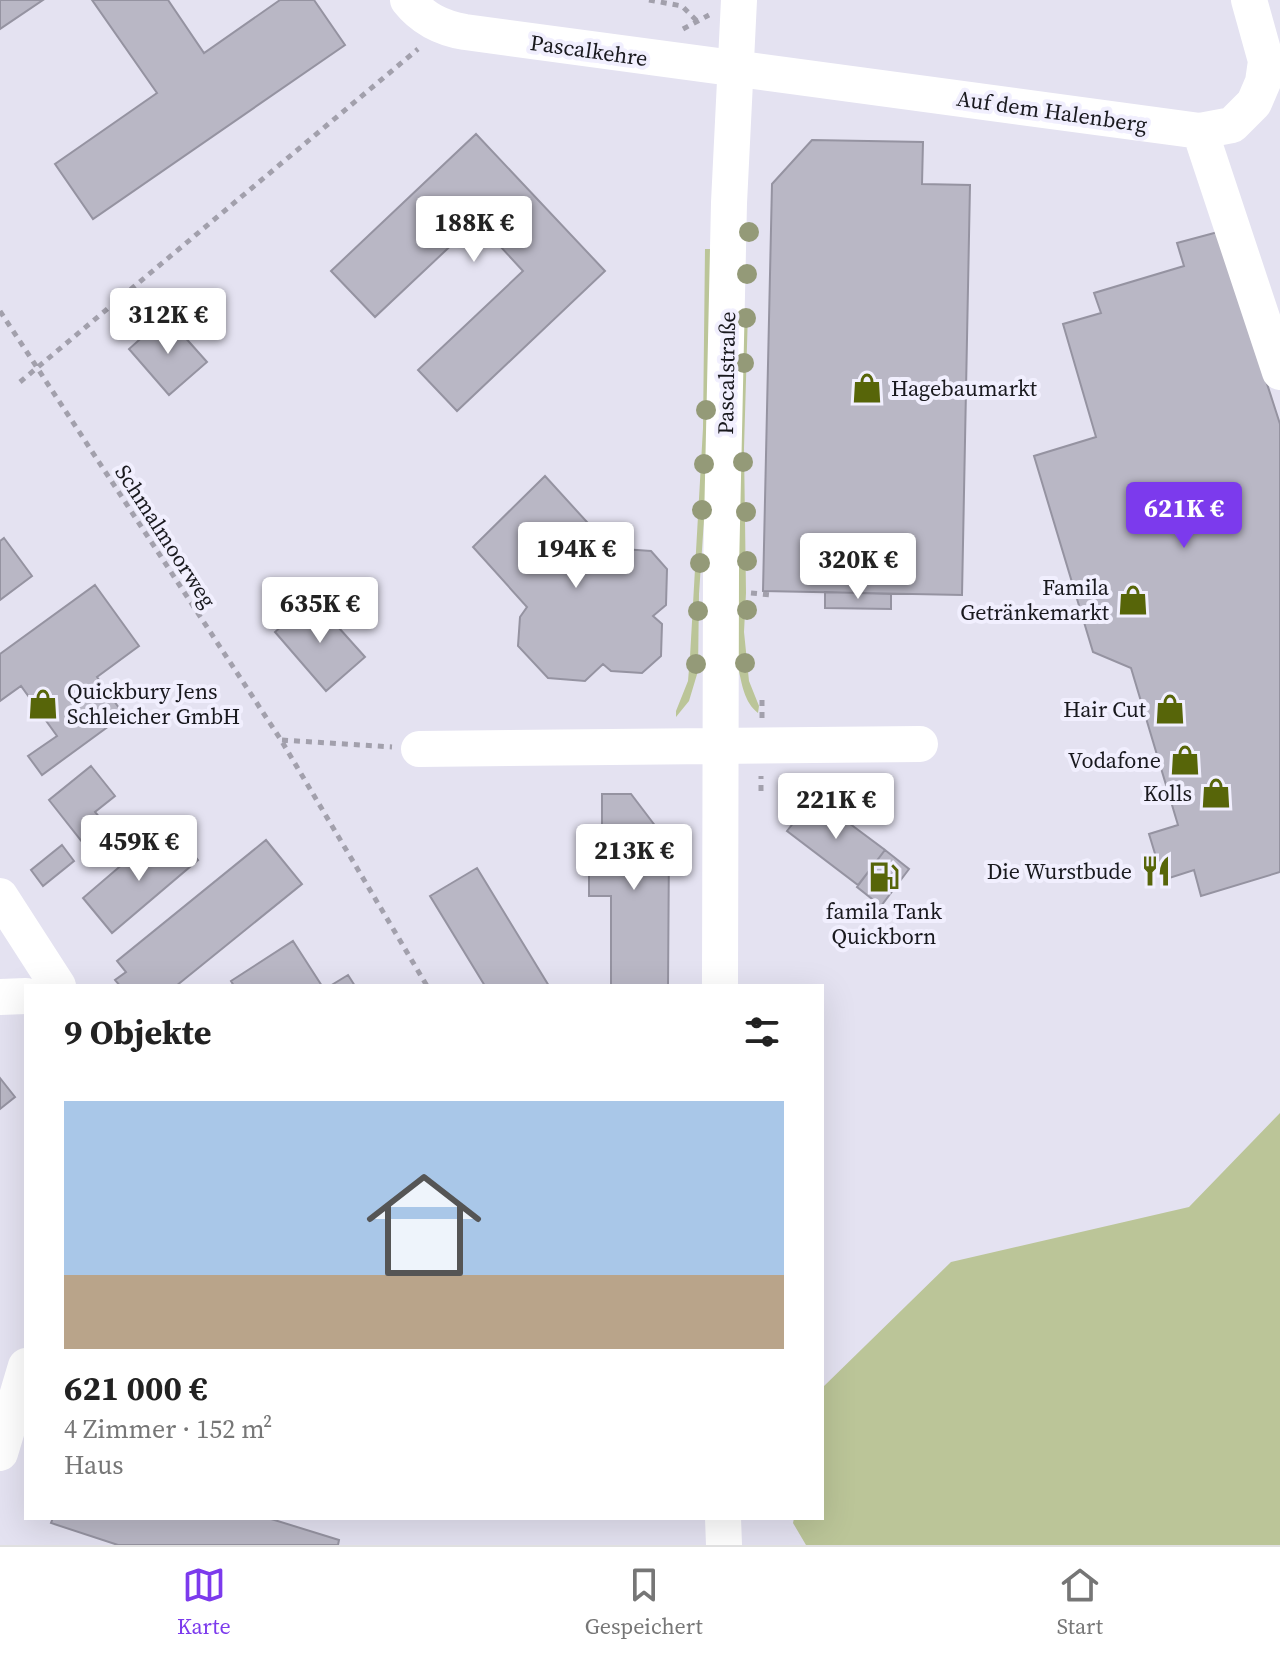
<!DOCTYPE html>
<html lang="de">
<meta charset="utf-8">
<style>
:root{--surface:#fff;--page:#f2f2f2;--text:#222;--muted:#767676;--line:#e0e0e0;--accent:#7c3aed}
body{margin:0;font-family:"Source Serif 4",serif;background:var(--page);color:var(--text);height:100vh;display:flex;flex-direction:column;font-size:30px;white-space:nowrap}
*{box-sizing:border-box;margin:0}
p{font-size:26px;color:var(--muted)}
.icon{flex:none;width:44px;height:44px;fill:none;stroke:currentColor;stroke-width:2;stroke-linecap:round;stroke-linejoin:round}
.map{position:relative;flex:1;overflow:hidden}
.details{position:absolute;left:24px;top:984px;width:800px;height:536px;display:flex;flex-direction:column;background:var(--surface);border-radius:0px;box-shadow:0 8px 32px #0002}
.details>*{flex:none}
.price{position:absolute;translate:-50% -68px;padding:0 18px;border-radius:8px;background:#fff;color:#222;font-size:26px;line-height:52px;filter:drop-shadow(0 2px 4px #0008)}
.price::after{content:'';position:absolute;left:50%;top:48px;width:24px;height:18px;margin-left:-12px;background:inherit;clip-path:polygon(0 0,100% 0,50% 100%)}
.price.selected{background:var(--accent);color:#fff}
ul{padding:0;list-style:none}
li{display:grid;align-content:center;gap:16px;height:424px;padding:0 40px}
li+li{border-top:2px solid var(--line)}
li span{display:grid;place-items:center;height:248px;border-radius:0px;color:#555}
li>.icon{margin-inline-start:auto}
span .icon{width:144px;height:144px;fill:#fffc;stroke-width:1}
li b{font-size:34px}
h2{display:flex;justify-content:space-between;align-items:center;height:96px;padding:0 40px;font-size:34px}
.menu{display:flex;justify-content:space-around;align-items:center;height:112px;border-top:2px solid var(--line);background:var(--surface);font-size:22px;color:var(--muted)}
.menu a{display:grid;justify-items:center;gap:4px}
.menu .selected{color:var(--accent)}
.map>svg:first-child{display:block}
.green{fill:#bbc598}
.building{fill:#b9b7c5;stroke:#9593a1;stroke-width:2}
.lines{fill:none;stroke-linecap:round;stroke-linejoin:round}
.path{stroke:#a2a0ac;stroke-width:5;stroke-dasharray:6 6;stroke-linecap:butt}
.minor{stroke:#fff;stroke-width:36}
.tree{fill:#949a78}
.labels{text-anchor:middle;stroke-width:8;stroke-linejoin:round;paint-order:stroke}
.street-label{font-size:22px;fill:#19191e;stroke:#f1effe}
.poi-label{font-size:22px;fill:#19191e;stroke:#f1effe;text-anchor:end}
</style>
<div class="map">
<svg width="1280" height="1545" viewBox="0 0 1280 1545">
<rect width="100%" height="100%" fill="#e4e2f1"/>
<path class="green" d="M705 249H714L709 445 699 594 698 671 689 701 676 717V711L688 681 690 657 703 428Z
M738 312H748L744 448 746 593 744 632 749 681 759 706 758 713C744 702 742 684 738 667Z
M1280 1113V1545H806L793 1523 794 1518H822V1388L951 1262 1189 1207Z"/>
<path class="building" d="M0 0H43L0 29Z
M92 0H168L204 53 280 0H314L345 45 93 219 55 164 157 93Z
M476 134 605 271 457 411 418 370 523 271 477 221 375 317 331 271Z
M812 140 923 142 922 184 970 185 962 595 763 591 772 184Z
M1218 232 1280 424V872L1201 896 1194 870 1163 880 1149 834 1178 825 1131 668 1093 652 1034 456 1096 437 1063 324 1101 313 1094 293 1184 266 1177 243Z
M166 316 207 362 169 395 129 349Z
M545 476 617 555 623 549 651 551 667 569 666 605 653 616 662 624 661 656 642 673 611 671 603 664 585 681 548 678 518 646 520 617 527 607 473 547Z
M4 538 32 576 0 600V541Z
M95 585 139 646 97 677 124 715 42 775 28 756 57 736 21 686 0 701V654Z
M825 592 891 594V609L825 608Z
M313 599 365 657 326 691 275 632Z
M91 766 115 796 95 812 106 825 83 843 49 800Z
M602 794H631L669 844 668 986H611V896H589V867H602Z
M814 797 885 850 858 885 787 831Z
M176 833 198 860 112 933 83 898 131 857 138 866Z
M266 840 302 884 176 986H120L115 980 126 972 117 961Z
M62 845 74 861 43 886 31 870Z
M885 850 909 869 881 906 857 887Z
M477 868 549 986H485L430 896Z
M293 941 322 986H234L231 981Z
M348 975 355 986H330Z
M0 1078 15 1097 0 1109Z
M53 1518H268L339 1540 338 1545H118L51 1523Z"/>
<g class="lines">
<path class="path" d="M649 0 682 6 697 21
M683 29 709 15
M0 311 281 740 427 986
M20 382 418 49
M751 593 772 595
M762 718V698
M282 740 392 747
M761 791V776"/>
<path class="minor" d="M408 0C423 19 441 28 465 32L1200 131 1232 125 1254 103 1263 82 1266 61 1249 0
M1200 131 1280 372
M419 749 920 744
M0 896 58 986
M720 986 721 570 729 203 739 0
M0 997 26 996
M0 1453 26 1366
M723 1518 724 1545"/>
</g>
<g class="tree">
<circle cx="749" cy="232" r="10"/>
<circle cx="747" cy="274" r="10"/>
<circle cx="746" cy="318" r="10"/>
<circle cx="744" cy="363" r="10"/>
<circle cx="706" cy="410" r="10"/>
<circle cx="743" cy="462" r="10"/>
<circle cx="704" cy="464" r="10"/>
<circle cx="702" cy="510" r="10"/>
<circle cx="746" cy="512" r="10"/>
<circle cx="747" cy="561" r="10"/>
<circle cx="700" cy="563" r="10"/>
<circle cx="747" cy="610" r="10"/>
<circle cx="698" cy="611" r="10"/>
<circle cx="745" cy="663" r="10"/>
<circle cx="696" cy="664" r="10"/>
</g>
<defs>
<g id="shop-bare" transform="scale(2.4)"><path d="M-5-2.5h2.3a2.7 3.5 0 0 1 5.4 0H5L5.5 6h-11ZM-1.5-2.5h3a1.5 2.3 0 0 0-3 0Z" fill="#576509" stroke="#f1effe" stroke-width="2.5" paint-order="stroke"/></g>
<g id="restaurant-bare" transform="scale(2.4)"><path d="M-5-6h1v4h1v-4h1v4h1v-4h1v5L-1.5 .5V6h-2V.5L-5-1ZM5-6V6H3V1.5H1.5Q1.5-4 5-6Z" fill="#576509" stroke="#f1effe" stroke-width="2.5" paint-order="stroke"/></g>
<g id="fuel-bare" transform="scale(2.4)"><path d="M-5.5-6h7V0h2V4h1.3V-2.5L3-4.5l.8-.8L6-3V5H2.5V1h-1V6h-7ZM-4.2-4.7v3.2H.2V-4.7Z" fill="#576509" stroke="#f1effe" stroke-width="2.5" paint-order="stroke"/></g>
</defs>
<g fill-rule="evenodd">
<use href="#shop-bare" x="867" y="388"/>
<use href="#shop-bare" x="1133" y="600"/>
<use href="#shop-bare" x="43" y="704"/>
<use href="#shop-bare" x="1170" y="709"/>
<use href="#shop-bare" x="1185" y="760"/>
<use href="#shop-bare" x="1216" y="793"/>
<use href="#restaurant-bare" x="1156" y="871"/>
<use href="#fuel-bare" x="884" y="877"/>
</g>
<g class="labels">
<g class="street-label">
<text transform="translate(589 50) rotate(8)" y="8">Pascalkehre</text>
<text transform="translate(1052 111) rotate(8)" y="8">Auf dem Halenberg</text>
<text transform="translate(726 373) rotate(-89)" y="8">Pascalstraße</text>
<text transform="translate(166 536) rotate(57)" y="8">Schmalmoorweg</text>
</g>
<g class="poi-label">
<text x="891" y="396" text-anchor="start">Hagebaumarkt</text>
<text x="1109" y="595">Famila<tspan x="1109" dy="25">Getränkemarkt</tspan></text>
<text x="67" y="699" text-anchor="start">Quickbury Jens<tspan x="67" dy="25">Schleicher GmbH</tspan></text>
<text x="1146" y="717">Hair Cut</text>
<text x="1161" y="768">Vodafone</text>
<text x="1192" y="801">Kolls</text>
<text x="1132" y="879">Die Wurstbude</text>
<text x="884" y="919" text-anchor="middle">famila Tank<tspan x="884" dy="25">Quickborn</tspan></text>
</g>
</g>
</svg>
<b class="price" style="left:474px;top:264px">188K €</b>
<b class="price" style="left:168px;top:356px">312K €</b>
<b class="price selected" style="left:1184px;top:550px">621K €</b>
<b class="price" style="left:576px;top:590px">194K €</b>
<b class="price" style="left:858px;top:601px">320K €</b>
<b class="price" style="left:320px;top:645px">635K €</b>
<b class="price" style="left:836px;top:841px">221K €</b>
<b class="price" style="left:139px;top:883px">459K €</b>
<b class="price" style="left:634px;top:892px">213K €</b>
<section class="details">
<h2>9 Objekte<svg class="icon" aria-label="filters" viewBox="0 0 24 24"><path d="M4 7h16M4 17h16"/><circle cx="9" cy="7" r="2"/><circle cx="15" cy="17" r="2"/></svg></h2>
<ul>
<li><span style="background:linear-gradient(#a9c7e8 70%,#b9a48a 0)"><svg class="icon" aria-label="home" viewBox="0 0 24 24"><path d="M3 11l9-7 9 7M6 9v11h12V9"/></svg></span><div><b>621 000 €</b><p>4 Zimmer · 152 m²</p><p>Haus</p></div></li>
</ul>
</section>
</div>
<nav class="menu">
<a class="selected"><svg class="icon" aria-label="map" viewBox="0 0 24 24"><path d="M3 6l6-2 6 2 6-2v14l-6 2-6-2-6 2zM9 4v14M15 6v14"/></svg>Karte</a>
<a><svg class="icon" aria-label="saved" viewBox="0 0 24 24"><path d="M7 4h10v16l-5-4-5 4z"/></svg>Gespeichert</a>
<a><svg class="icon" aria-label="home" viewBox="0 0 24 24"><path d="M3 11l9-7 9 7M6 9v11h12V9"/></svg>Start</a>
</nav>
